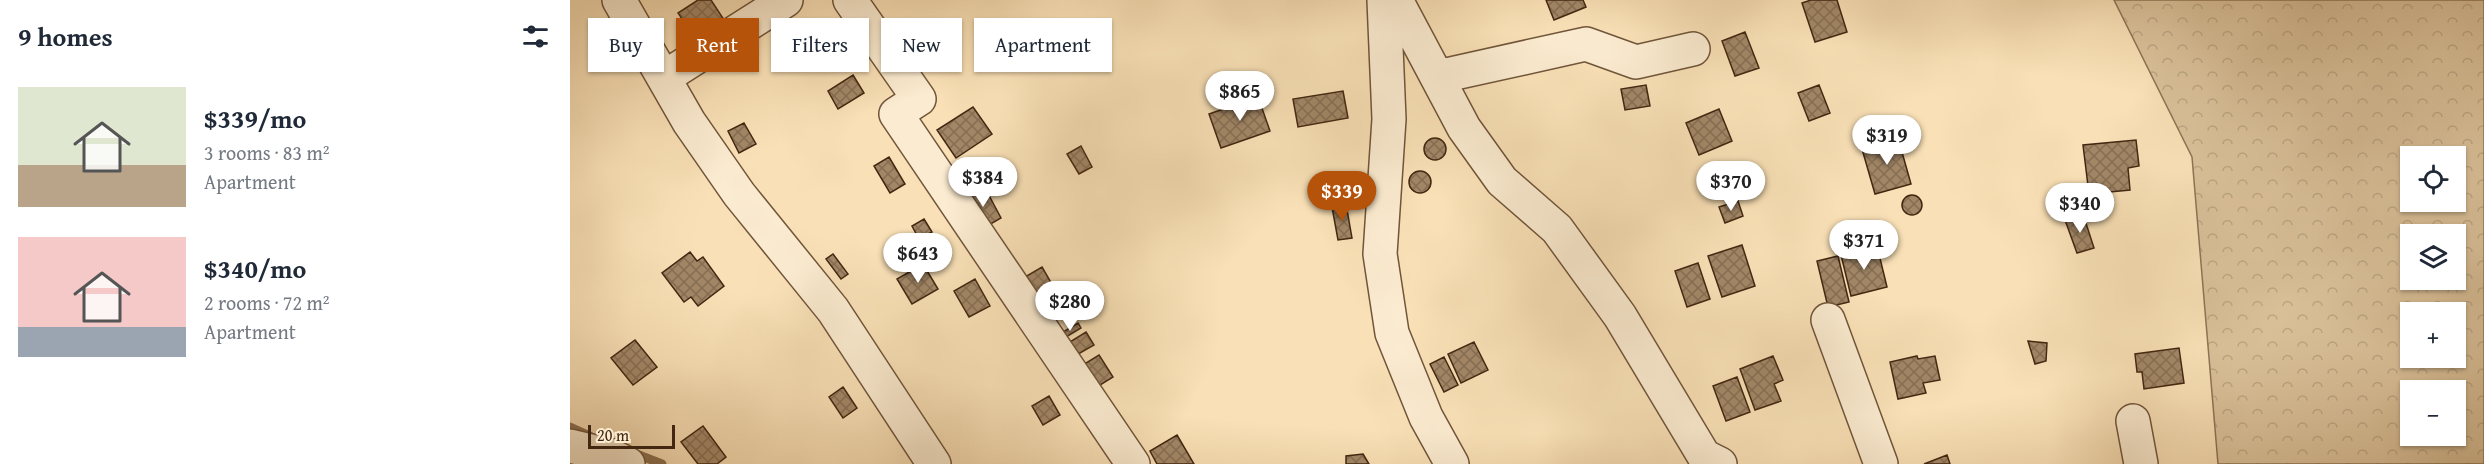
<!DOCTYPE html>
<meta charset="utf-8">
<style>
:root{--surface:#fff;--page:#f6f6f7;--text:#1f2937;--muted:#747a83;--accent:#b45309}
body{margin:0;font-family:"Gentium Book Plus",serif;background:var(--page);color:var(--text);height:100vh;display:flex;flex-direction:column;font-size:22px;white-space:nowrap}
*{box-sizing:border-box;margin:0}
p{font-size:20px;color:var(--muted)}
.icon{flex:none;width:33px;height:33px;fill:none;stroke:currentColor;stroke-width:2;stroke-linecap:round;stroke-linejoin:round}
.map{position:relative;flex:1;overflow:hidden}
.details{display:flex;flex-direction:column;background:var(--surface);width:570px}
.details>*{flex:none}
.guide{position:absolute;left:18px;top:18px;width:570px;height:54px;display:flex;gap:12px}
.controls{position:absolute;left:1830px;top:146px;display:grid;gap:12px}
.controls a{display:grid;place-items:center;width:66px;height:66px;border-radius:0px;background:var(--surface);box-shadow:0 2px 4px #0004;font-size:30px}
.scale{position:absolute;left:18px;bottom:15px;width:87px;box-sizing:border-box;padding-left:6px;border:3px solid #432711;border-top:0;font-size:16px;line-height:21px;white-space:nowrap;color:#432711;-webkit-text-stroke:4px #fbebd0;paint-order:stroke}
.price{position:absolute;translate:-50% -51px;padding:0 14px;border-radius:21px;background:#fff;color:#222;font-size:20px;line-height:39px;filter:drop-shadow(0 2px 3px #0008)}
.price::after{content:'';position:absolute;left:50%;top:36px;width:18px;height:14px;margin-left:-9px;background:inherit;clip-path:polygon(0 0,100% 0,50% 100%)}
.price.selected{background:var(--accent);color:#fff}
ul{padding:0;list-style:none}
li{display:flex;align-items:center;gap:18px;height:150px;padding:0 18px}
li span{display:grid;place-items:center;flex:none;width:168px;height:120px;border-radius:0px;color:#555}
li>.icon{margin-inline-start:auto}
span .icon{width:72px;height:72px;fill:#fffc;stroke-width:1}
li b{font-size:26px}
h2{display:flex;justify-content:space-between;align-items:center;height:72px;padding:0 18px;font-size:26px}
.tag{padding:0 21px;border-radius:0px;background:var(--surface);box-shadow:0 2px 4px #0004;font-size:21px;line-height:54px}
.tag.selected{background:var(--accent);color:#fff}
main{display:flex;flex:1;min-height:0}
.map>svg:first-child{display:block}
.forest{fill:url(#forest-crowns);stroke:#8e7456;stroke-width:1.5;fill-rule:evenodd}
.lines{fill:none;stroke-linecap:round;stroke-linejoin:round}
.stream{stroke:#8b7052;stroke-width:9}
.building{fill:url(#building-cross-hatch);stroke:#432711;stroke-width:1.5}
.minor-casing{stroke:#70553a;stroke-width:36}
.minor{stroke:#fbebd0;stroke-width:33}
</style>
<main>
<section class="details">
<h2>9 homes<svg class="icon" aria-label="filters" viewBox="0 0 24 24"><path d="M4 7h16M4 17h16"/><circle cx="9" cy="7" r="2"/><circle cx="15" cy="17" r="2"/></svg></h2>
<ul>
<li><span style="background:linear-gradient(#dfe7d0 65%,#b9a48a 0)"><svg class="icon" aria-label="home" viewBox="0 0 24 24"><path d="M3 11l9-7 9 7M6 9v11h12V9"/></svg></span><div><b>$339/mo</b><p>3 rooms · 83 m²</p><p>Apartment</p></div></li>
<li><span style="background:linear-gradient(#f6c9c9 75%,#9aa5b1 0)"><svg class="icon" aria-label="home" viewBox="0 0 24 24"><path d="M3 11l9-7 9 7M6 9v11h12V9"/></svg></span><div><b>$340/mo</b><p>2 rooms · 72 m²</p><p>Apartment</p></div></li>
</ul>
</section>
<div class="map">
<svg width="1914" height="464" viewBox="0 0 1914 464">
<defs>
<pattern id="forest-crowns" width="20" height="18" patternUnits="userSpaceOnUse" patternTransform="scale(1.5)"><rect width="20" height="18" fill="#dac19a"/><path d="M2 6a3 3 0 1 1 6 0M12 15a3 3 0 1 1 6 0" fill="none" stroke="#bca684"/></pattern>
<pattern id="building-cross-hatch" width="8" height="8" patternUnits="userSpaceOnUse" patternTransform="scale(1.5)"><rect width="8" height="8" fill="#a28767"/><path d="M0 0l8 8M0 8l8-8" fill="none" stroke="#866e53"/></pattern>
</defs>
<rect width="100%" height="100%" fill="#f9e0b6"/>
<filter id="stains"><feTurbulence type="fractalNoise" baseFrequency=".00333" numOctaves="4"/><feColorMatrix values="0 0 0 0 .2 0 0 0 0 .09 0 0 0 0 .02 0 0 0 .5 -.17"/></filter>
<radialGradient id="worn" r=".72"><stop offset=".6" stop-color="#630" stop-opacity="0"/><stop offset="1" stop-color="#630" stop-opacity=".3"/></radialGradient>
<path class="forest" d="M1544 0H1914V464H1648L1622 157ZM1840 156H1886V201H1840ZM1840 234H1886V279H1840ZM1840 312H1886V357H1840ZM1840 390H1886V435H1840Z"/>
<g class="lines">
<path class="stream" d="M0 427 20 436
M61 452 92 464"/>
</g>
<path class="building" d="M128 0H141L160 29 132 48 108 13Z
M976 0H1013L1016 7 984 20Z
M1241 0H1267L1277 32 1245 42 1232 3Z
M1175 32 1189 68 1165 76 1152 41Z
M283 75 294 93 268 109 258 91Z
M1076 85 1080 106 1055 110 1051 89Z
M1249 85 1260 113 1239 121 1228 93Z
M773 91 778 118 728 127 723 99Z
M688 97 700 131 651 148 639 114Z
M403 107 422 134 386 158 367 130Z
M1149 109 1162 141 1129 155 1116 123Z
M174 123 186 144 169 153 158 131Z
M1328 138 1341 184 1305 194 1292 149Z
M854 149a11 11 0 1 1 22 0a11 11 0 1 1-22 0Z
M1566 140 1569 166 1558 168 1560 190 1519 194 1513 145Z
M511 146 522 167 509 174 497 154Z
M319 157 335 184 320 193 304 166Z
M839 182a11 11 0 1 1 22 0a11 11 0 1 1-22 0Z
M414 186 431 218 412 229 395 197Z
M1332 205a10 10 0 1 1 20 0a10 10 0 1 1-20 0Z
M1168 201 1173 216 1155 223 1149 207Z
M776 204 782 238 768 240 762 207Z
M1513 214 1524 248 1507 253 1495 220Z
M354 219 362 232 349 239 342 226Z
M1172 245 1185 286 1152 297 1138 256Z
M1307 246 1317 287 1281 296 1271 255Z
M120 252 127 261 133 257 154 286 128 306 121 297 114 302 92 273Z
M263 254 278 274 271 279 256 259Z
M1268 256 1279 302 1258 307 1247 261Z
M1128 263 1140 299 1117 307 1105 271Z
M353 264 368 289 342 304 327 279Z
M472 267 483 286 466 296 455 277Z
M405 279 420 306 399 317 384 291Z
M508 323 511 328 491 340 488 335Z
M516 332 524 345 503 357 495 345Z
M65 340 87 367 63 385 41 358Z
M1458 341 1477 343 1476 361 1465 364Z
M904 342 918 370 891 383 878 354Z
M1609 348 1614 383 1574 389 1572 372H1567L1565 354Z
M529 355 543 377 522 390 508 368Z
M1203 356 1213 380 1204 384 1211 401 1185 410 1170 369Z
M1347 356 1348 359 1365 356 1370 380 1353 383 1356 393 1328 399 1320 362Z
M874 357 888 385 874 392 860 364Z
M1167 377 1180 412 1156 421 1143 386Z
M273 387 287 408 273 418 259 397Z
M479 396 490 415 473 425 462 406Z
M133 426 156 457 147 464H128L111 442Z
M607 435 624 464H587L580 451Z
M793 454 799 464H776V456Z
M1377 455 1380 464H1354Z"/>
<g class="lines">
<g class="minor-casing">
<path id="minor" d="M49 0 119 122 169 194 263 310 364 464
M280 0 349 99 326 114 563 464
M814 0 819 119 810 254 822 333 856 417 882 464
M826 0 894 128 932 181 987 229 1050 316 1134 456 1150 464
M95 77 216 0
M867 77 1016 44 1066 62 1123 49
M1258 320 1311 464
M1563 421 1571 464
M0 446 42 456 58 464"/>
</g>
<use href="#minor" class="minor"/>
</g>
<rect width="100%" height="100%" filter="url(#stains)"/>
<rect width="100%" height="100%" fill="url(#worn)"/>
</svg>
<div class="controls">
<a><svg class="icon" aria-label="locate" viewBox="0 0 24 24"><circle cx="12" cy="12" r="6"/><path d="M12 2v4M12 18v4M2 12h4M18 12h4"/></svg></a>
<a><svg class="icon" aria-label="layers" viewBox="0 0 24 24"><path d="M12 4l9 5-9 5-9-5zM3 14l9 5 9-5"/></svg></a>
<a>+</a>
<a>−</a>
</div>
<div class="scale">20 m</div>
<b class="price" style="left:670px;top:122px">$865</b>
<b class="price" style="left:1317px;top:166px">$319</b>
<b class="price" style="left:413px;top:208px">$384</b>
<b class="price" style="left:1161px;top:212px">$370</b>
<b class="price selected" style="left:772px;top:222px">$339</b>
<b class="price" style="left:1510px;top:234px">$340</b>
<b class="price" style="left:1294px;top:271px">$371</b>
<b class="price" style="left:348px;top:284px">$643</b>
<b class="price" style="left:500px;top:332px">$280</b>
<div class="guide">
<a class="tag">Buy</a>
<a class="tag selected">Rent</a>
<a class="tag">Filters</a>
<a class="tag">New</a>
<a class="tag">Apartment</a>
</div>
</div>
</main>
